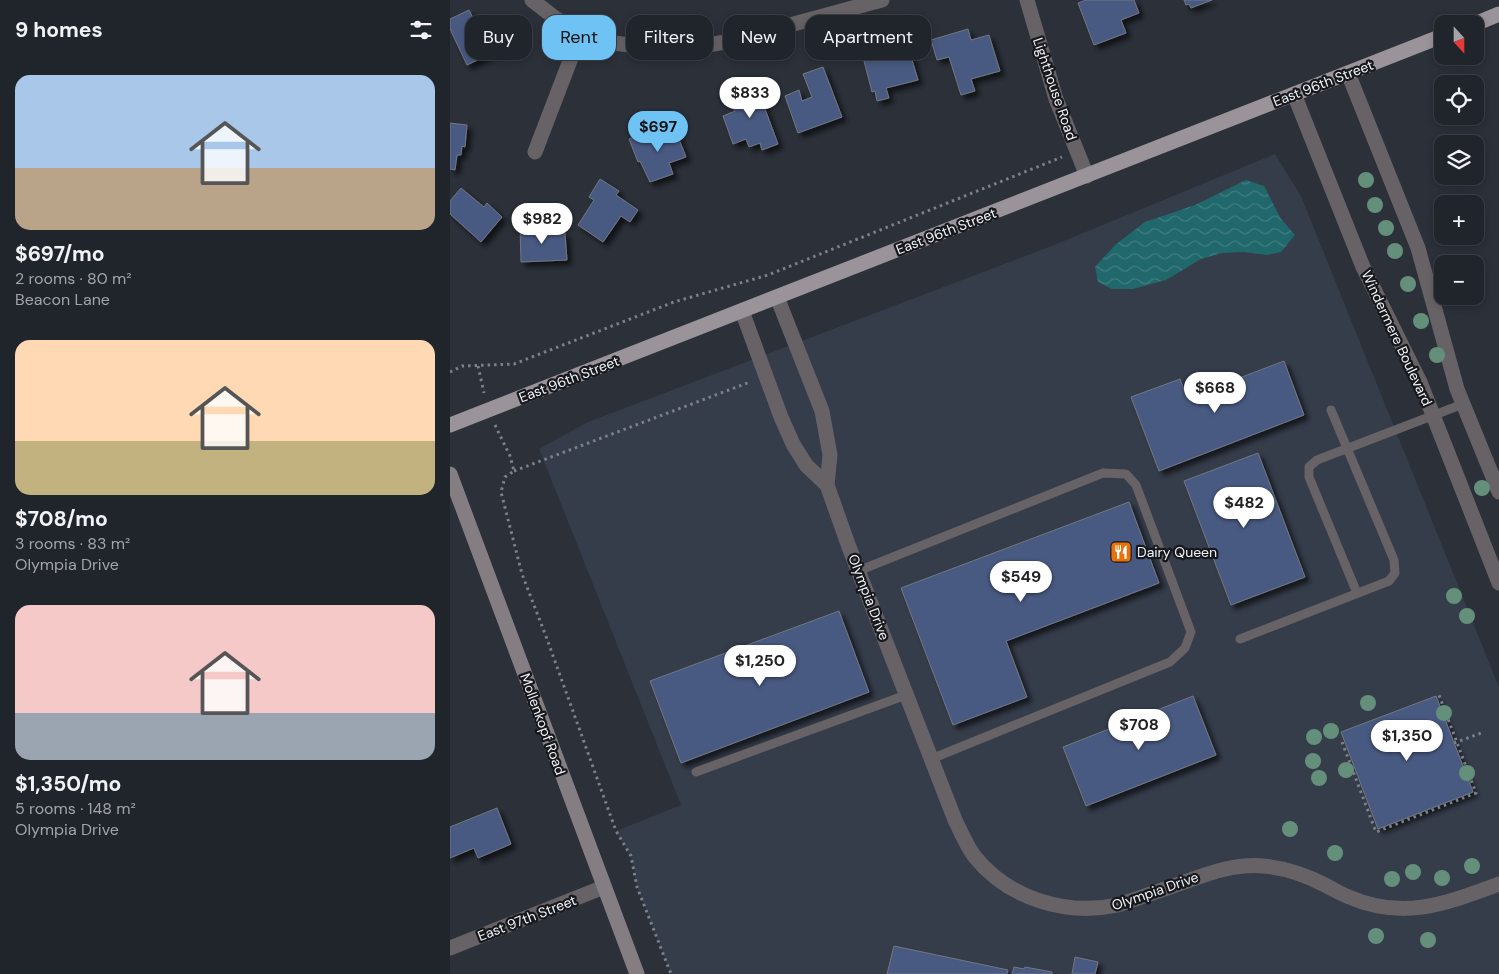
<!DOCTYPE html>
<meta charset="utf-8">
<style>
:root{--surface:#20242b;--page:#2d3037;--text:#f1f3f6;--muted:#a2a4a9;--line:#3d4147;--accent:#6fc2f4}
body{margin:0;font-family:"DM Sans",sans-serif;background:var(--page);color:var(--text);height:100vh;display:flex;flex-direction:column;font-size:19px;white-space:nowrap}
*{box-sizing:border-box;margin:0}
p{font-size:16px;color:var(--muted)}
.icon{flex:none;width:28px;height:28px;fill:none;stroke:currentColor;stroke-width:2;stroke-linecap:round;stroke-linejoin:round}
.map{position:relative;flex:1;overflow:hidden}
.sheet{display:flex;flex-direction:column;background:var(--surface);width:450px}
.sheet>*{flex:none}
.banner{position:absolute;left:15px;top:15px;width:475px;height:45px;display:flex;gap:10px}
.needle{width:32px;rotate:159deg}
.buttons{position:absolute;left:984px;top:15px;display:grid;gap:10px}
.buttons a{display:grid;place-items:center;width:50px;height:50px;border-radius:10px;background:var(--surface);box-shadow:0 2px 8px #0003,0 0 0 1px var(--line);font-size:25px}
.price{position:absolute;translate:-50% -42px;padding:0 11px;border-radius:18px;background:#fff;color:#222;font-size:16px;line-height:32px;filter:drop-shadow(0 1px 2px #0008)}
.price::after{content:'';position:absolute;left:50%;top:30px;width:15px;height:11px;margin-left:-8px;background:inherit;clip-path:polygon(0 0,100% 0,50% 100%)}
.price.current{background:var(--accent);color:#111}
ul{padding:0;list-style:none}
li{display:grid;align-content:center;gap:10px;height:265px;padding:0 15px}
li span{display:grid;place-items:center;height:155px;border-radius:15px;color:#555}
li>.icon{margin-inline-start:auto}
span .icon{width:90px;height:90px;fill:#fffc;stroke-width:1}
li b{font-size:21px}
h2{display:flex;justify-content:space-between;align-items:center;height:60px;padding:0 15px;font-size:21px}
.tag{padding:0 18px;border-radius:15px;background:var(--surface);box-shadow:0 2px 8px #0003,0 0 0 1px var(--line);font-size:18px;line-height:45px}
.tag.current{background:var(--accent);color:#111}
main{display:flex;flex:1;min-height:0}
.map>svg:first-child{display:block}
.built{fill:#353c4a}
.water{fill:url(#water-waves)}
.building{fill:#485a82;stroke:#727781;filter:url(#shadow)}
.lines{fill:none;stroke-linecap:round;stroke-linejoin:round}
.path{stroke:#7c8188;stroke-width:3;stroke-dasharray:2.5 4;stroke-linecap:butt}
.lane{stroke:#666265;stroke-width:9}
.street{stroke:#666265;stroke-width:15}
.secondary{stroke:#847e83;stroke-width:15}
.primary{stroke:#9b939a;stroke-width:15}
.tree{fill:#64907b}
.labels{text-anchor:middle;stroke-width:4.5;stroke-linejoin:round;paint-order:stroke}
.street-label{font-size:14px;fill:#f0f3f9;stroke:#16181c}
.poi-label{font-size:14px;fill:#f0f3f9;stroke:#16181c;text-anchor:start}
</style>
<main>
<section class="sheet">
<h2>9 homes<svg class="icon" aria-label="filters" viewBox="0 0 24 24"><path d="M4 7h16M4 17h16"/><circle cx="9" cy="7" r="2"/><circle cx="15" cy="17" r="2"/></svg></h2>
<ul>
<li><span style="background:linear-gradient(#a9c7e8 60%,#b9a48a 0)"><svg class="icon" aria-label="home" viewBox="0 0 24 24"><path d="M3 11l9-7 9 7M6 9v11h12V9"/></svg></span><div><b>$697/mo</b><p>2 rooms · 80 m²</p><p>Beacon Lane</p></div></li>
<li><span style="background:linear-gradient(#ffd9b3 65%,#c2b280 0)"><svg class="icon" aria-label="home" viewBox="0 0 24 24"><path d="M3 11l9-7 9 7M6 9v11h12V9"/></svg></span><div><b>$708/mo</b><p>3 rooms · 83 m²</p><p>Olympia Drive</p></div></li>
<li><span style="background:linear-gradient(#f6c9c9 70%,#9aa5b1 0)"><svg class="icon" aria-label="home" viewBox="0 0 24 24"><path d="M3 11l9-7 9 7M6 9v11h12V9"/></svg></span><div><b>$1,350/mo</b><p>5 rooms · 148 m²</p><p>Olympia Drive</p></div></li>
</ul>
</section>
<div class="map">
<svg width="1049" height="974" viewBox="0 0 1049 974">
<defs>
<pattern id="water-waves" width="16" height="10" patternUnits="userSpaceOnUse" patternTransform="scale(1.25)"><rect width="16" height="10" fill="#20686b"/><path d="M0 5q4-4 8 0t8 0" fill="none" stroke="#417e81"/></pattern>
<filter id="shadow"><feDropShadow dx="4.5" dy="4.5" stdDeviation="2.5" flood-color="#0009"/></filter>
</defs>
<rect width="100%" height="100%" fill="#2b3039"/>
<path class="built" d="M825 154 851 196 1049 687V974H221L187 887 181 856 166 831 231 805 89 449 138 422 604 245Z"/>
<path class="water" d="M796 180 814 186 831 219 845 235 831 252 817 255 794 252 772 253 751 259 716 280 683 289H662L648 282 645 267 665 245 695 222 745 205Z"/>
<path class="building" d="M636 0H684L689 13 671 20 676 33 644 45 628 3Z
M734 0H762L741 8 739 4 736 5Z
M19 10 25 22 28 21 36 38 44 34 51 49 17 65 0 29V19Z
M518 29 521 40 539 35 550 71 521 79 525 91 511 95 499 57 487 60 481 40Z
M432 53 433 56 445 53 446 57 460 53 468 80 436 88 439 98 427 101 425 91 422 92 413 57Z
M373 67 392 117 348 133 335 96 349 90 352 101 362 97 353 74Z
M305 82 328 144 312 150 310 143 299 147 296 139 283 144 273 116 285 111 283 107 288 104 283 91Z
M0 123 17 125 15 147 12 146 11 155H7L5 170 0 169Z
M225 129 236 157 219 163 223 174 200 182 190 161 188 162 179 139 196 132 199 139Z
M150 179 169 191 166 195 188 210 180 222 171 216 153 242 128 225 144 200 139 197Z
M11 188 34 207 37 203 52 217 31 242 0 214V201Z
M90 226 91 230H99V234L115 233 117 260 71 262 70 227Z
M834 361 854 415 709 471 681 397 730 379 737 398Z
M808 453 855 577 781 605 734 481Z
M679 502 709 583 556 641 577 697 503 725 451 588Z
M389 611 419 692 231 763 200 681Z
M743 696 766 755 636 806 613 747Z
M986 696 1023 792 928 829 891 732Z
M47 808 61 844 28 858 24 848 0 858V827Z
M444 946 558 970 557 974H437Z
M625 957 648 962 645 974H622Z
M564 967 574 969 575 967 602 972V974H562Z"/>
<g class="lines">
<path class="path" d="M28 366 34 393
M0 372 12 366 64 364 224 302 318 275 612 157
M45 425 60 456 64 471 55 477 51 492 72 574 97 639 166 831 181 856 187 887 221 974
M64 471 300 382
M892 742 926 832 1026 793 989 695
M1004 743 1034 732"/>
<path class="lane" d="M408 571 653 473 676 474 686 485 741 632 735 648 720 662 481 759
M907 593 859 477V467L867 460 1013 404
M790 639 939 581 945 573 944 560 881 410
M246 772 456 695"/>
<path class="street" d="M82 0 105 18 136 35 164 43 203 48 223 49 252 46 281 41 432 0
M577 0 606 99 637 176
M898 73 968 248 1007 389 1049 492
M844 94 913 267 970 382 1049 583
M85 152 131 32
M327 297 372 411 380 455 377 485 399 547 505 820C511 832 517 847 525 857 559 899 616 916 668 905 689 898 709 891 729 884 757 874 784 863 814 866 835 868 856 875 875 885 883 889 891 894 899 897 954 921 997 903 1049 884
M292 311 331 417 343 444 356 465 377 485
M0 948 154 887"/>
<path class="secondary" d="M0 474 187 974"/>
<path class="primary" d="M1025 24 1049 14
M0 425 992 36"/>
</g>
<g class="tree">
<circle cx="916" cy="180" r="8"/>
<circle cx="925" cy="205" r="8"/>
<circle cx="936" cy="228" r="8"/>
<circle cx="945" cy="251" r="8"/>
<circle cx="958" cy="284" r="8"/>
<circle cx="971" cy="321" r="8"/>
<circle cx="987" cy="355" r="8"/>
<circle cx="1032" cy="488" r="8"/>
<circle cx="1004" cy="596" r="8"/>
<circle cx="1017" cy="616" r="8"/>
<circle cx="918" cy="703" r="8"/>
<circle cx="994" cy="713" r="8"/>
<circle cx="881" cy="731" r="8"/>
<circle cx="864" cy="737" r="8"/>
<circle cx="863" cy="761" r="8"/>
<circle cx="896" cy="770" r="8"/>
<circle cx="1017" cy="773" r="8"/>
<circle cx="869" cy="778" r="8"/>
<circle cx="840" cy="829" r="8"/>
<circle cx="885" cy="853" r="8"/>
<circle cx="1022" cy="866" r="8"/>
<circle cx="963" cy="872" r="8"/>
<circle cx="992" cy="878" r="8"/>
<circle cx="942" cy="879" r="8"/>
<circle cx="926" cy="936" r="8"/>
<circle cx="978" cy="940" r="8"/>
</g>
<defs>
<g id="restaurant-square" transform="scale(1.125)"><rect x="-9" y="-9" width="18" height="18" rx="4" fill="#e8710a" stroke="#16181c"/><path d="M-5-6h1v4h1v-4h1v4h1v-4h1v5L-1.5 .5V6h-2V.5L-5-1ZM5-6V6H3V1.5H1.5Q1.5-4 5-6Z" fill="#fff"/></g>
</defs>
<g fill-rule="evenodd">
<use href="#restaurant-square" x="671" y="552"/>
</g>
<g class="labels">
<g class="street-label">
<text transform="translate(873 83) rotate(-21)" y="5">East 96th Street</text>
<text transform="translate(605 89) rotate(71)" y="5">Lighthouse Road</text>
<text transform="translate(496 231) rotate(-21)" y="5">East 96th Street</text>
<text transform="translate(947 338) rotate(65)" y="5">Windermere Boulevard</text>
<text transform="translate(119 379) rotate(-21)" y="5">East 96th Street</text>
<text transform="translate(419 597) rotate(69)" y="5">Olympia Drive</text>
<text transform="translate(93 724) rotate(70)" y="5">Mollenkopf Road</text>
<text transform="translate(705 891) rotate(-19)" y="5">Olympia Drive</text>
<text transform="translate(77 918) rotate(-21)" y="5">East 97th Street</text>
</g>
<g class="poi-label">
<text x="687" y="557">Dairy Queen</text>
</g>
</g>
</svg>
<div class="buttons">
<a><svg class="needle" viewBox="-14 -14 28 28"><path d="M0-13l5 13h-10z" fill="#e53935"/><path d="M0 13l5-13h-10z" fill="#a2a4a9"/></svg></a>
<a><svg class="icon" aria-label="locate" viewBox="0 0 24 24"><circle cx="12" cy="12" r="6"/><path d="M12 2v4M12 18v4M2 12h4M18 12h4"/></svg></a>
<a><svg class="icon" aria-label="layers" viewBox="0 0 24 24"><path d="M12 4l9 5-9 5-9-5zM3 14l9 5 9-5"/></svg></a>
<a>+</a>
<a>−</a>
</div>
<b class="price" style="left:300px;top:119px">$833</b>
<b class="price current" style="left:208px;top:153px">$697</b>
<b class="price" style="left:92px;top:245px">$982</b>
<b class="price" style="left:765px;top:414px">$668</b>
<b class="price" style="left:794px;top:529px">$482</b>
<b class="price" style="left:571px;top:603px">$549</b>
<b class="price" style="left:310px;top:687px">$1,250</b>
<b class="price" style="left:689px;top:751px">$708</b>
<b class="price" style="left:957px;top:762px">$1,350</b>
<div class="banner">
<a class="tag">Buy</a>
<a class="tag current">Rent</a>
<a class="tag">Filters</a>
<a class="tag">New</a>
<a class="tag">Apartment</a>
</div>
</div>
</main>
